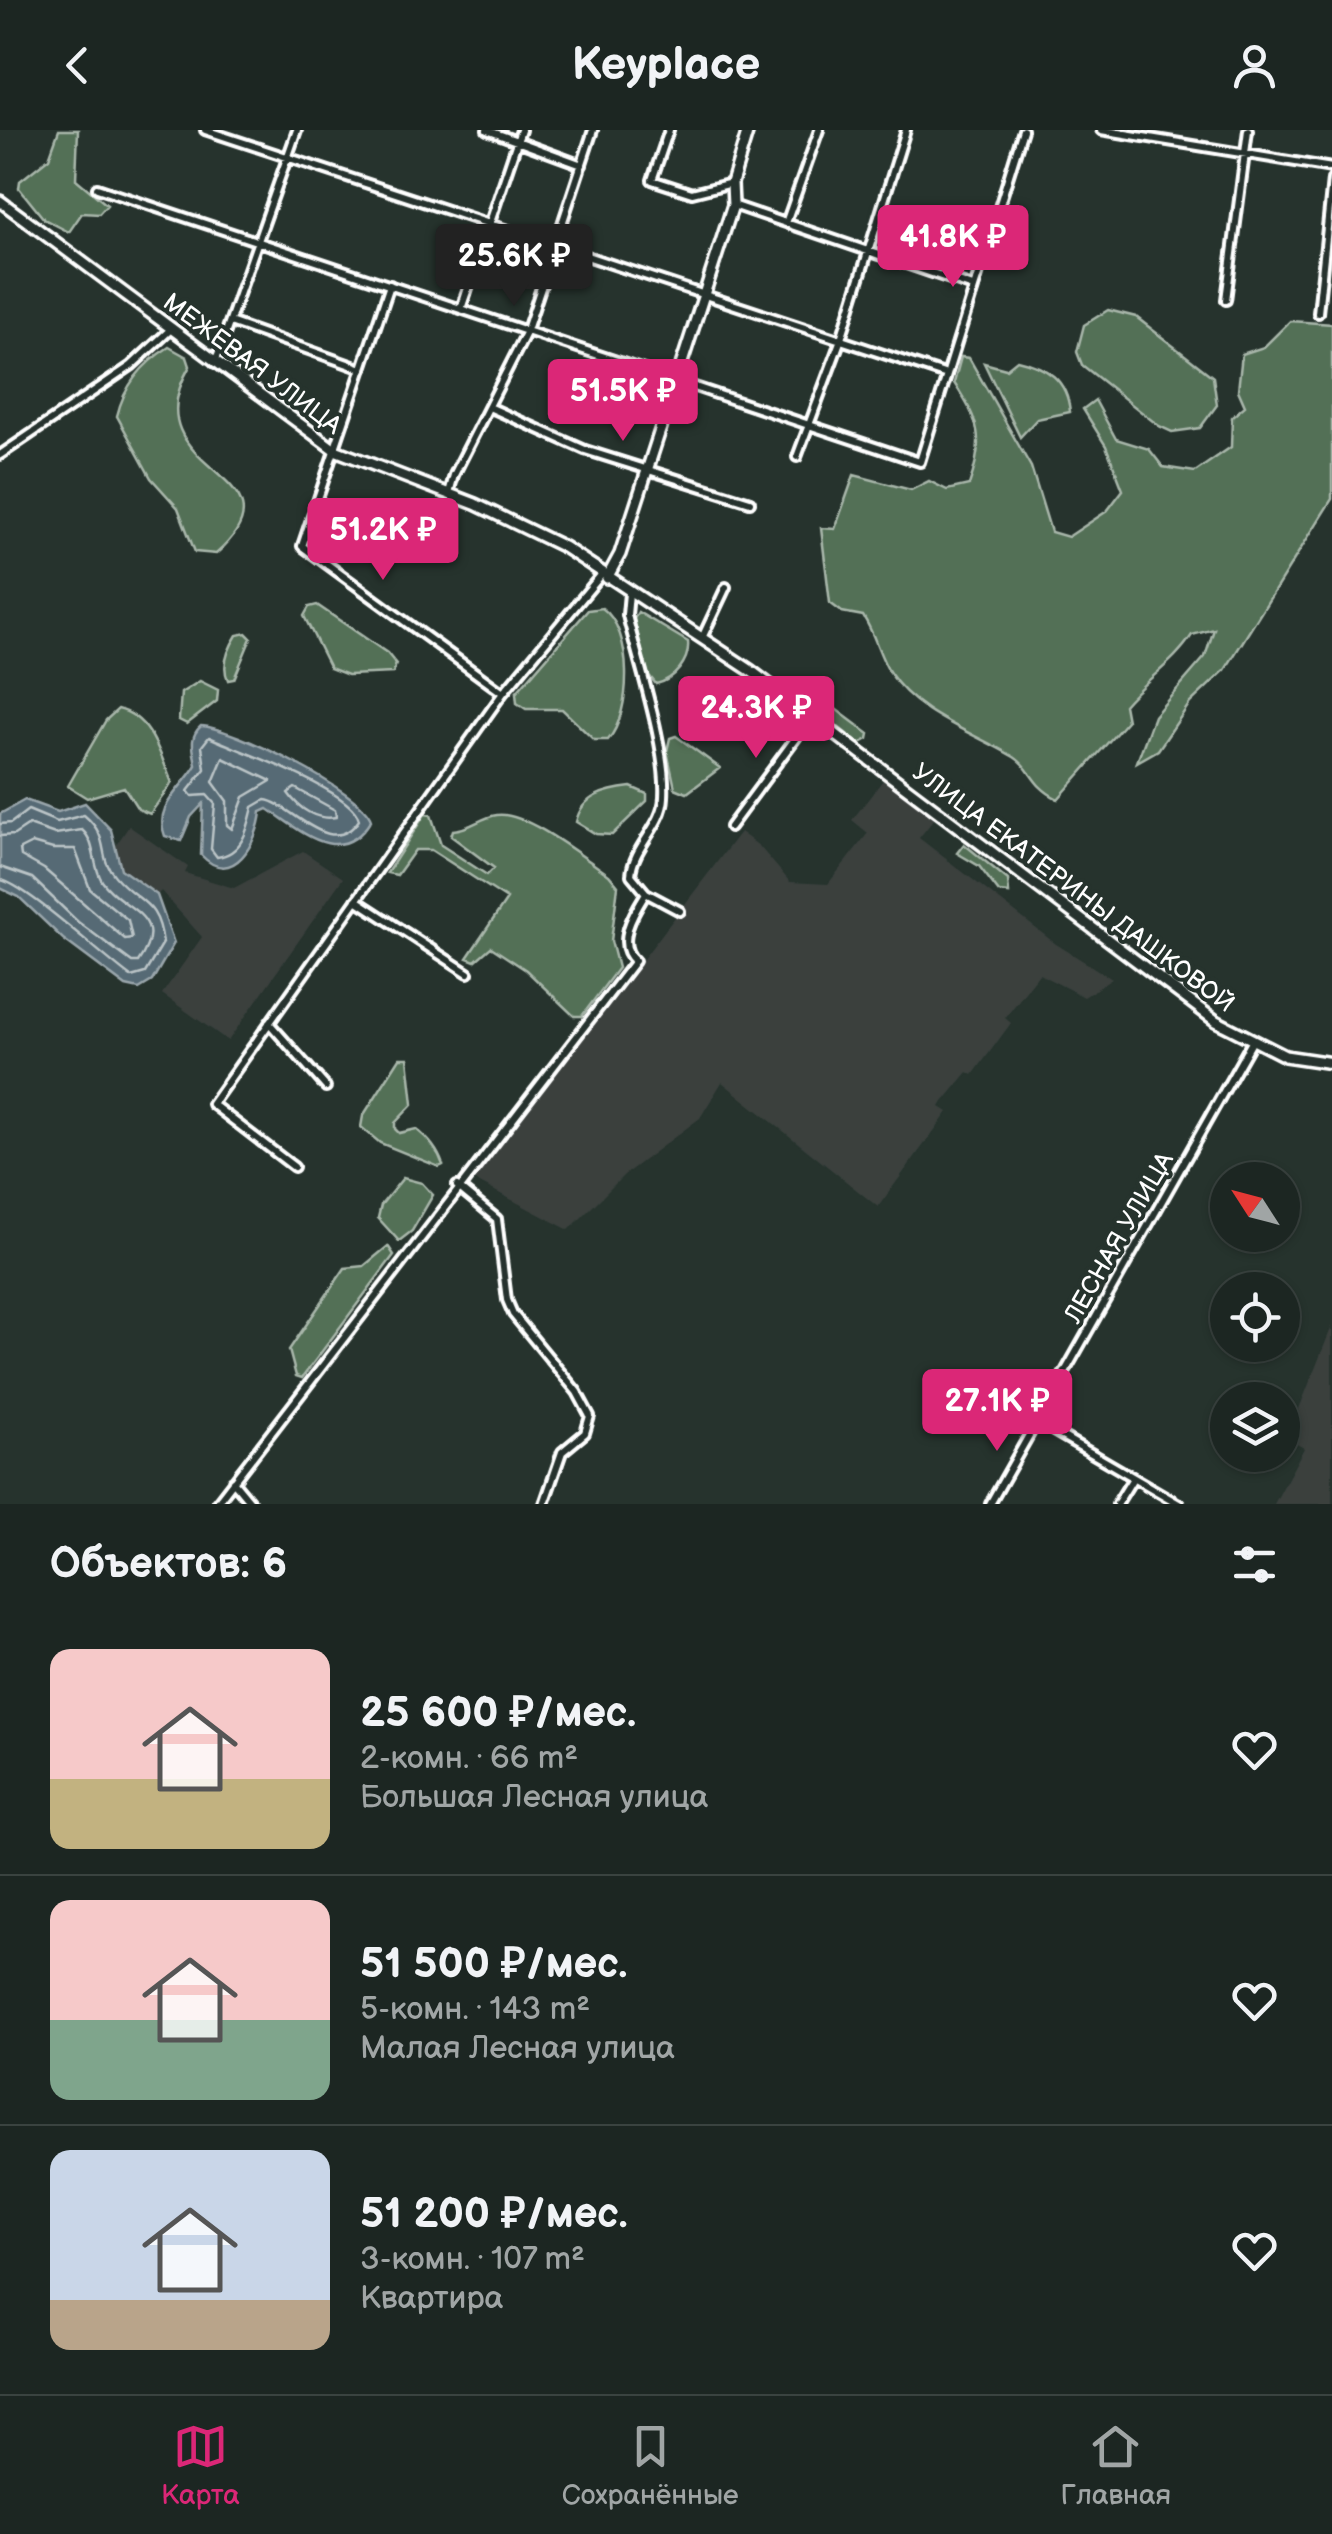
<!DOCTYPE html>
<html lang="ru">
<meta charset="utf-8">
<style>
:root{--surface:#1c2622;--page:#29322f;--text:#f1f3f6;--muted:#a0a5a5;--line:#3a4340;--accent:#db2777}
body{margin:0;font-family:"Balsamiq Sans",sans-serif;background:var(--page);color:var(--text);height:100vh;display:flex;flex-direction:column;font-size:38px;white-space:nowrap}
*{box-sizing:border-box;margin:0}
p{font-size:32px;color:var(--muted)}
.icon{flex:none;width:55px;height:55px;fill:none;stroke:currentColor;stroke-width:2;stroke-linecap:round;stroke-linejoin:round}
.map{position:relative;height:1374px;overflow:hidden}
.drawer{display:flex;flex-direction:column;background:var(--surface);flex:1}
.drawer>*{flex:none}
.needle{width:65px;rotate:306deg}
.fabs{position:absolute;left:1210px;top:1032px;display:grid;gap:20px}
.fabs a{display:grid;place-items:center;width:90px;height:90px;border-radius:50%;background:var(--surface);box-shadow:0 2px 8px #0004,0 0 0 2px var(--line);font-size:50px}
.price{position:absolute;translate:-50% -85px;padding:0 22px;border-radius:10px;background:var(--accent);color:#fff;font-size:32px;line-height:65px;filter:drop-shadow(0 2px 5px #0008)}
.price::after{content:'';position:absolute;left:50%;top:60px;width:30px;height:22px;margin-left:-15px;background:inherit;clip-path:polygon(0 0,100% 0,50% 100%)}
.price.current{background:#222;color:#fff}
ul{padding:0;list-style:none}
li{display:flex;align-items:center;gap:30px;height:250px;padding:0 50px}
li+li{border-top:2px solid var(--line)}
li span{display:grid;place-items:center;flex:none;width:280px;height:200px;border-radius:20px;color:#555}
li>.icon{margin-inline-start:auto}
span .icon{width:120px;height:120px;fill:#fffc;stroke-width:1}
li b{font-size:42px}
h2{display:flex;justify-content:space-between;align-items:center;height:120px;padding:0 50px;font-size:42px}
header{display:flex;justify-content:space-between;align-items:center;height:130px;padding:0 50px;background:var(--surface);font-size:45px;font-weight:700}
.tab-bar{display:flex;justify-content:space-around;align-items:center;height:140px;border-top:2px solid var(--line);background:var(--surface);font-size:28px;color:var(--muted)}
.tab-bar a{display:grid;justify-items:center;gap:5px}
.tab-bar .current{color:var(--accent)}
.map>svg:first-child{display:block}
.built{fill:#3a403e}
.green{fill:#536f57;stroke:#a9b7ab;stroke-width:2.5}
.water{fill:#566b74;stroke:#9aa6ac;stroke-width:2.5}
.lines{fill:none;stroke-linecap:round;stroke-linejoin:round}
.shore{stroke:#bbc4c7;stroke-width:2.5}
.street-casing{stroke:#fff;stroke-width:14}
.secondary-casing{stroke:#fff;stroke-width:16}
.street{stroke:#26332d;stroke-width:6}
.secondary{stroke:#26332d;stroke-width:9}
.labels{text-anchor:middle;stroke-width:8;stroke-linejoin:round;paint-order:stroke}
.street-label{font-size:25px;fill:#fff;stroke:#26332d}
</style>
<header><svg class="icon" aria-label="back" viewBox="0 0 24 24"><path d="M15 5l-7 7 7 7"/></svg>Keyplace<svg class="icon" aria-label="person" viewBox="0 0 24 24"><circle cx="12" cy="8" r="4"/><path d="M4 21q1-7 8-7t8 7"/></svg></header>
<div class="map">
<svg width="1332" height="1374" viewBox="0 0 1332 1374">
<rect width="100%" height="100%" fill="#26332d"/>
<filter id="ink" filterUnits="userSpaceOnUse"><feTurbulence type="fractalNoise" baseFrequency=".01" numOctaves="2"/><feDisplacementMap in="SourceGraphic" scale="20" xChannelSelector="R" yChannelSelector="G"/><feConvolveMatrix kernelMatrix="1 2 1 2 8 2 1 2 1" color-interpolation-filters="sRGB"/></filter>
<g filter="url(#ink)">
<path class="built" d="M883 650 935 688 919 708 1056 814 1112 849 1084 867 1039 844 1005 888 1011 893 973 945 968 942 943 972 940 977 948 982 878 1077 722 952 700 988 624 1045 569 1100 474 1050 740 702 759 716 790 752 828 754 868 703 852 690Z
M129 696 188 737 185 743 234 758 303 721 343 748 228 911 162 864 202 807 161 761 157 765 121 739 114 718Z
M1332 1196V1374H1274L1304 1318 1287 1309Z"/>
<path class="green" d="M59 0H78L76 49 107 75 99 84 82 83 69 102 44 89 19 58 20 51 49 28Z
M1108 180 1136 187 1213 247 1217 275 1200 298 1172 302 1159 296 1082 235 1077 222 1084 195Z
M1290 191 1332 194V369L1225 540 1190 573 1158 620 1137 632 1154 586 1205 527 1214 499 1192 505C1174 533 1146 549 1124 575L1127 591 1058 669C1031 656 1032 638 1014 627 973 602 917 585 890 543 879 526 875 504 863 486L842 482 830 473 821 398 835 399 854 345 911 360 929 351 947 360 969 355C985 310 980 292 954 253L961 227 969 228 1031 337 1051 402 1068 407 1107 381 1123 360 1106 316 1083 279 1095 270 1116 309 1149 319 1163 337 1195 342 1231 317 1232 287 1245 276 1238 260 1242 224 1264 217Z
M169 217 187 227 190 236C126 345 309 341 216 424L195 422 178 378 151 348 117 286C124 256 143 233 169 217Z
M1017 230C1047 237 1067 249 1070 282L1037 289 1020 307 984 233 1006 239Z
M317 475 387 523 396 534 393 543 348 545 330 538 304 486 309 477Z
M602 478C634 500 632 583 608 610H594L562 579H526L517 573 516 563 588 480Z
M638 482 688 512C690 531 674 550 656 554L647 543 634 489Z
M246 503 251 508 234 549 228 550C221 535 228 519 237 505Z
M200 551 218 560 217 571 187 594 179 590 181 563Z
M826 577H833L869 604 868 609 859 614 825 586Z
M118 579C151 587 160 624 172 653L150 684 138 679 124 657 87 668 68 656 106 590Z
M676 606 720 638 687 663 675 658 667 621 670 608Z
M631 657 647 664V671L612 705 596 704 576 692C582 665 606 660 631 657Z
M425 684 431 685 441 715 487 745 494 738 451 706 453 700C471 699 481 687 497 685 526 681 584 728 609 745L618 756 611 811 618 838 582 886H574L526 840 491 817 475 831 467 828 507 769 431 720H415L397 745 387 743Z
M964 714 1008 750 1009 763 999 762 979 736 957 723Z
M400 928H408L413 974 395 993V999L399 1003 416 999C429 1009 438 1020 443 1035L439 1037 380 1013 361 997 363 986Z
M403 1048 422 1053 433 1065 412 1101 399 1111 378 1088 381 1075Z
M388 1116 394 1125 302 1248 296 1246 289 1220 345 1138 364 1136Z"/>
<path class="water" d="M201 596C231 597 362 661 371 690 341 740 300 700 268 679L261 682C258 711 233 759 201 725L203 674 191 687 181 711 165 706C153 676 182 659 196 635 194 620 188 608 201 596Z
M25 670 58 682 85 673 111 700 121 739 157 765 174 813 152 851 139 859 126 856 63 809 19 767 0 758V684Z"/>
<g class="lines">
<path class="shore" d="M209 607C239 621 353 660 359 690 331 731 291 673 265 670L253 677C248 698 243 724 217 727L211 719 215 674 207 665 192 666 188 661 205 639 202 616Z
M223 628 271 651 244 667 232 699 227 695V671L213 652Z
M295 658 335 680 336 687C317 691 299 679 288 663Z
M0 694 11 693 28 680 57 692 84 685C112 709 96 725 115 746 139 774 158 769 163 813L145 843 131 847C104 828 23 752 0 750
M0 706 14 705 29 695 55 704 82 700C96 712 92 735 102 751 122 781 172 784 138 832H132L78 792 32 748 0 737
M32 713 53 719H75L90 759 128 790 132 808 125 809 44 739 21 726 20 719Z"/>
<g class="street-casing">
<path id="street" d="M205 0 947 245
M487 0 582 35
M669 0 652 50 692 63 732 53
M1101 0 1332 38
M97 58 920 332 1023 0
M733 75 973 157
M786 93 819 0
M390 155 302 416 503 563
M1226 170 1248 0
M461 179 521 0
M1318 183 1332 50
M230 192 362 239
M215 233 297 0
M489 277 585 320 750 372
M0 325 131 236 171 199
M797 327 841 209 906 0
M449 363 454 345 526 203 593 0
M629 463 627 485C639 536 667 618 664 667 663 696 633 716 631 745L646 763 680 781
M702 508 726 457
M730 697 812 586
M356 770 468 843
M269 893 326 957
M294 1037 212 974 503 563 602 444
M457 1056 497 1089 507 1170 513 1184 577 1262 590 1286 585 1303 562 1322 544 1374
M1036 1291 1179 1374
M233 1351 252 1374
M216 1374 635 831C614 813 635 781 646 763
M990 1374 1252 912
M1117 1374 1133 1348"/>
</g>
<g class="secondary-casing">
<path id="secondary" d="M0 71 335 320 475 374 564 417 750 540 1216 891 1285 926 1332 933
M607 448 620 424 733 75 732 53 748 0"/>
</g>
<use href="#street" class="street"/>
<use href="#secondary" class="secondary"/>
</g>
</g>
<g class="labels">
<g class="street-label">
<text transform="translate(253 233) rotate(37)" y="9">МЕЖЕВАЯ УЛИЦА</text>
<text transform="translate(1074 757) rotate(37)" y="9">УЛИЦА ЕКАТЕРИНЫ ДАШКОВОЙ</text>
<text transform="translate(1118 1107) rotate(-60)" y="9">ЛЕСНАЯ УЛИЦА</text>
</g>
</g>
</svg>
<div class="fabs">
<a><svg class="needle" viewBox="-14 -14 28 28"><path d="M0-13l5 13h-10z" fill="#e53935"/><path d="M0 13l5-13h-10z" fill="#a0a5a5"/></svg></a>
<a><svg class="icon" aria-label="locate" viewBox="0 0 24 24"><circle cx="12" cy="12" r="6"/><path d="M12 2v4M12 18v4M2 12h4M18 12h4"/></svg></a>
<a><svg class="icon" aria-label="layers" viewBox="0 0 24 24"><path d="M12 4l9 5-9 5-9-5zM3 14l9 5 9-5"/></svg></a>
</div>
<b class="price" style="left:953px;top:160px">41.8K ₽</b>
<b class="price current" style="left:514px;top:179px">25.6K ₽</b>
<b class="price" style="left:623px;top:314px">51.5K ₽</b>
<b class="price" style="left:383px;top:453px">51.2K ₽</b>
<b class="price" style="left:756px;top:631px">24.3K ₽</b>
<b class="price" style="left:997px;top:1324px">27.1K ₽</b>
</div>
<section class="drawer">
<h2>Объектов: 6<svg class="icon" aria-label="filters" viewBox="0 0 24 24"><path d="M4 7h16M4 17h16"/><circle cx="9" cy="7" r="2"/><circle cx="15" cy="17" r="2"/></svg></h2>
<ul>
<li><span style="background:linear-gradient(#f6c9c9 65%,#c2b280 0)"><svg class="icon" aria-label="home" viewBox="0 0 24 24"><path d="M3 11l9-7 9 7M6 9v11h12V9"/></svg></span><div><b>25 600 ₽/мес.</b><p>2-комн. · 66 m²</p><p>Большая Лесная улица</p></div><svg class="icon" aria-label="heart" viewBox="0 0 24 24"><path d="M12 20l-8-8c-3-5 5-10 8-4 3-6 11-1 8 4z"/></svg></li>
<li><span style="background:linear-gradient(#f6c9c9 60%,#7fa58c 0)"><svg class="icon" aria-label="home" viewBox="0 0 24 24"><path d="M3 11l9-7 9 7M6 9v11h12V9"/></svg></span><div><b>51 500 ₽/мес.</b><p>5-комн. · 143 m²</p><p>Малая Лесная улица</p></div><svg class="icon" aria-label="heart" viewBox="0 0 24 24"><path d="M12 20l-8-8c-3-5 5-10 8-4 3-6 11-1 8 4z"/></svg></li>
<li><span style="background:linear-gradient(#c9d6e8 75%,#b9a48a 0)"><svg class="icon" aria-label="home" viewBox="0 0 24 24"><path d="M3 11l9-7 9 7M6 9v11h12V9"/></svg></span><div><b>51 200 ₽/мес.</b><p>3-комн. · 107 m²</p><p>Квартира</p></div><svg class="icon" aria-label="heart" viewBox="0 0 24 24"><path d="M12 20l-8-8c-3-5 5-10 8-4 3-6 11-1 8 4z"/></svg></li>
</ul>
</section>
<nav class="tab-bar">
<a class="current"><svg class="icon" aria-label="map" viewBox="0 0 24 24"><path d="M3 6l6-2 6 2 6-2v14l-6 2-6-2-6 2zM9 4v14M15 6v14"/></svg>Карта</a>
<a><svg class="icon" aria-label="saved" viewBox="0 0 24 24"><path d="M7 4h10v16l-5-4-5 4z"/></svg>Сохранённые</a>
<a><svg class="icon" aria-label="home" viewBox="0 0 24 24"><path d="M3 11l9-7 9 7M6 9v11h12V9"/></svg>Главная</a>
</nav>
